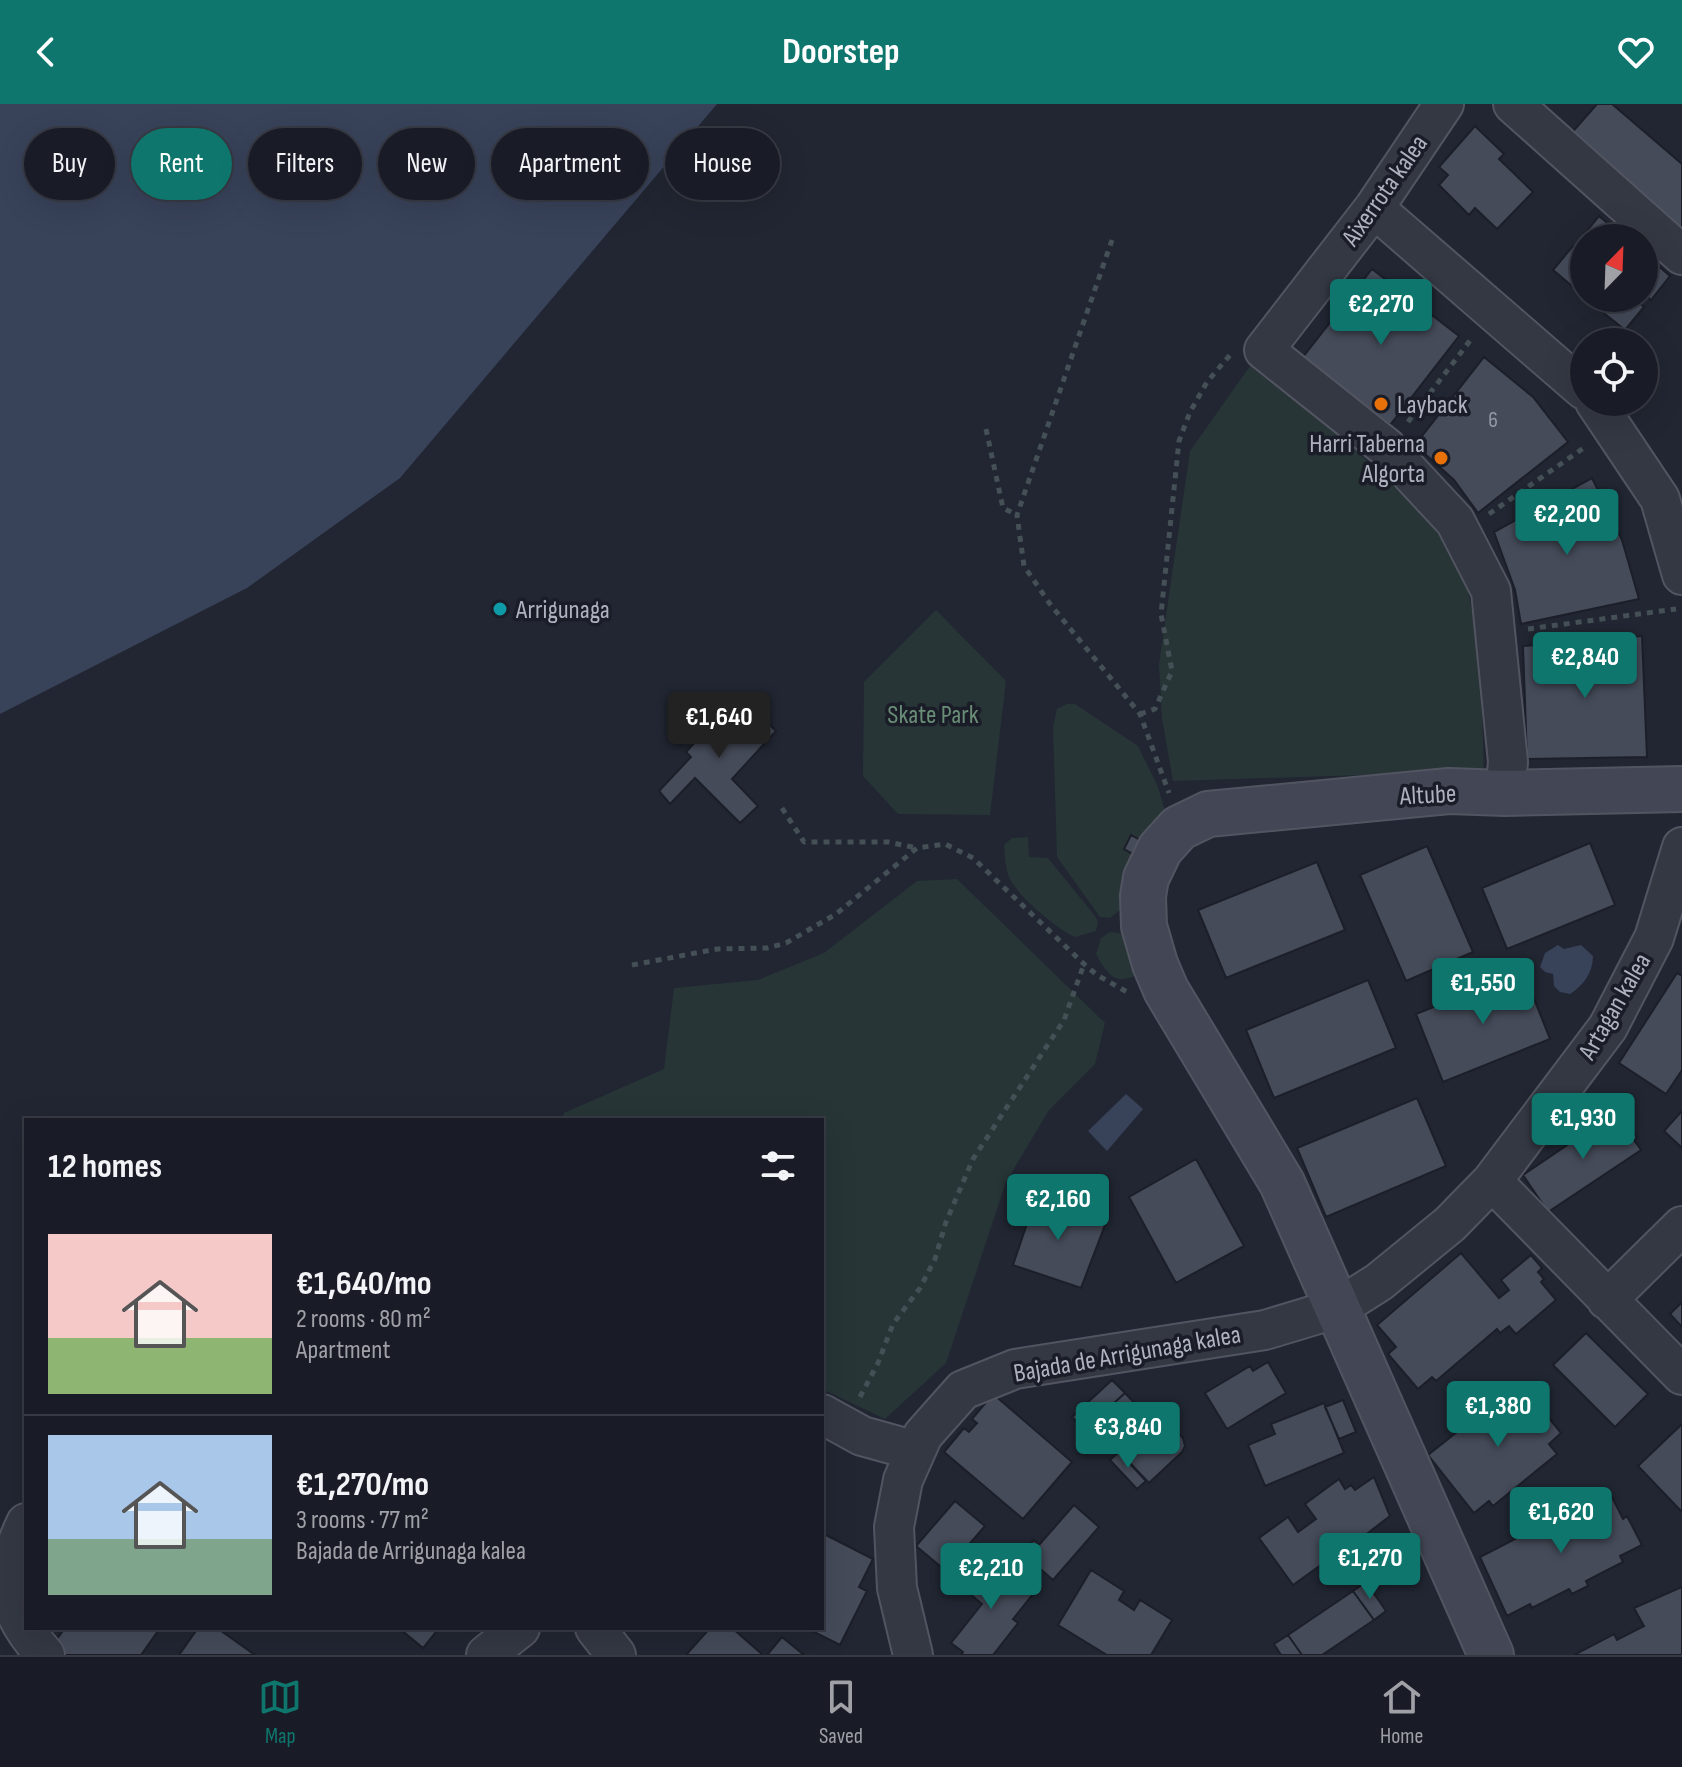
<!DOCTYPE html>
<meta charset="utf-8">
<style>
:root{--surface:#191c26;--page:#22252e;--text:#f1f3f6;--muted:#9fa1a7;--line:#373a43;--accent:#0f766e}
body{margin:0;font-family:"Sofia Sans Condensed",sans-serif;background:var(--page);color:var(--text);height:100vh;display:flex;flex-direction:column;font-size:30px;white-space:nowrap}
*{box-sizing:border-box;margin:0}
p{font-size:26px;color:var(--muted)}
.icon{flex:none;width:44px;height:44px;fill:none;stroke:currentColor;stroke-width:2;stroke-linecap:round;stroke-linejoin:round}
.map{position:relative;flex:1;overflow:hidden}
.panel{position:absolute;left:24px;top:1014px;width:800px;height:512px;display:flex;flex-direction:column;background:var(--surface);border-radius:0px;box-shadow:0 8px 32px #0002,0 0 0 2px var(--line)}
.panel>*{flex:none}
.guide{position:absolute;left:24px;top:24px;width:800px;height:72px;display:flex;gap:16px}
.needle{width:52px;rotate:23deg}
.buttons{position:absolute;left:1570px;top:120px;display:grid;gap:16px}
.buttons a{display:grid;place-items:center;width:88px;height:88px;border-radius:50%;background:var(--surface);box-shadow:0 8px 32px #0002,0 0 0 2px var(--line);font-size:40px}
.price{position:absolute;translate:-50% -68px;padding:0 18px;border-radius:8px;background:var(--accent);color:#fff;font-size:26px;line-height:52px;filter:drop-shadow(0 2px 4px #0008)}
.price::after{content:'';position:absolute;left:50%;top:48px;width:24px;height:18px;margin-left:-12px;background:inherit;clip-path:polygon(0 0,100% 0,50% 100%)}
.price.active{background:#222;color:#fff}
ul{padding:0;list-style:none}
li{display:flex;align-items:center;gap:24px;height:200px;padding:0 24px}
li+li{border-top:2px solid var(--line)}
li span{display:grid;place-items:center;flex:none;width:224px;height:160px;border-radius:0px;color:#555}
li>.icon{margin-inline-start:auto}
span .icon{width:96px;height:96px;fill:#fffc;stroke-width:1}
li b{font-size:34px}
h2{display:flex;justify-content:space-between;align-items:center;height:96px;padding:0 24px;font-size:34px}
.chip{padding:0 28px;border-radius:36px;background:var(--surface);box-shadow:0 8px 32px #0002,0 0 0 2px var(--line);font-size:28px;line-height:72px}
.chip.active{background:var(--accent);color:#fff}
header{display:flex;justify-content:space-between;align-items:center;height:104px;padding:0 24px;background:var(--accent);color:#fff;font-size:36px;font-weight:700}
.dock{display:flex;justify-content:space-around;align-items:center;height:112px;border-top:2px solid var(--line);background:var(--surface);font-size:22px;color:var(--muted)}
.dock a{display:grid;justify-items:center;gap:4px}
.dock .active{color:var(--accent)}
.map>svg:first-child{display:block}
.green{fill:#273537}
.water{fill:#384259}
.building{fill:#454b59;stroke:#1c1f29;stroke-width:2}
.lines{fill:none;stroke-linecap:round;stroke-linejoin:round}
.street-casing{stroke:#525561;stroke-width:42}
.secondary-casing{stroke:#525561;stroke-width:48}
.path{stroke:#445055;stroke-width:5;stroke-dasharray:6 6;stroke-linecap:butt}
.street{stroke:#343843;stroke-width:38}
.secondary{stroke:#434755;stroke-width:44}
.food-dot{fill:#e8710a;stroke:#1a1d27;stroke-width:3}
.culture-dot{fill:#0f9aa8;stroke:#1a1d27;stroke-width:3}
.labels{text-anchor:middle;stroke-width:7;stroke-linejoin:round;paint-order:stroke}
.number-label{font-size:22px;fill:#9498a6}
.street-label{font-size:26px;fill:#aeb2c0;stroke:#1a1d27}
.poi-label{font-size:26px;fill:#aeb2c0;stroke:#1a1d27;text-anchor:start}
.park-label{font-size:26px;fill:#698d76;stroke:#1a1d27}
</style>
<header><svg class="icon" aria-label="back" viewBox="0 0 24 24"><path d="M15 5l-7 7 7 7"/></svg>Doorstep<svg class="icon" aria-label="heart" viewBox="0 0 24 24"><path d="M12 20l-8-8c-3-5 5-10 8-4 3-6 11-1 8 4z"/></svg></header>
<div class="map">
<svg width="1682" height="1551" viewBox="0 0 1682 1551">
<rect width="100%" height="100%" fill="#212632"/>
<path class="green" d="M1250 262 1349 340 1431 418 1467 480 1480 553 1484 667 1173 677 1162 614 1159 560 1190 347Z
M936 506 1006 577 990 711 898 710 863 672 864 578Z
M1067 600H1075L1138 642 1158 683 1165 707 1141 731 1126 771 1120 806 1110 814 1100 813 1057 753 1053 624 1057 605Z
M1028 733 1029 753 1048 754 1095 812 1098 818 1096 827 1075 833C1056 824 1018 793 1009 773 1005 763 1005 752 1004 741L1012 734Z
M957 775 1105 919 1095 960 1049 1006 1006 1078 946 1259 885 1315 822 1285V1016H562L564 1009 664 965 674 884 758 876 824 849 917 777Z
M1110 828 1125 830 1134 872C1113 882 1105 866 1096 850L1101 834Z"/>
<path class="water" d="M0 0H717L400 374 247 484 0 610Z
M1558 841 1564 845 1581 841 1593 852C1593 868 1584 881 1570 890L1560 888 1554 882 1553 870 1545 868 1540 863 1545 849Z
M1126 990 1143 1005 1107 1047 1088 1027Z"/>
<path class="building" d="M1597 0H1612L1682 60V132L1568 33Z
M1475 22 1504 50 1499 55 1533 88 1497 125 1475 104 1469 111 1439 81 1448 71 1439 63Z
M1599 112 1625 134H1584V137L1581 134Z
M1573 142 1584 152V192L1553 166Z
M1648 153 1670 172 1651 196 1644 190V156Z
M1372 165 1459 232 1390 321 1303 253Z
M1610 194H1634L1644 203 1625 226 1600 206Z
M1484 253 1533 293 1568 338 1478 409 1454 376 1415 341Z
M1592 374 1622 436 1639 495 1521 520 1515 486 1494 428Z
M1642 532 1647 653 1527 655 1523 542Z
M685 598 718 631 723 626 731 633 755 607 776 627 732 675 758 702 740 719 695 674 670 700 659 687 691 653 686 648 697 636 672 612Z
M1131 731 1140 736 1133 750 1124 745Z
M1590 739 1615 801 1507 845 1482 784Z
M1427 742 1473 848 1406 877 1360 771Z
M1317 758 1345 826 1226 874 1198 806Z
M1523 867 1550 935 1443 978 1416 910Z
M1677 869 1682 872V966L1666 990 1619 959Z
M1368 876 1396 944 1274 994 1246 926Z
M1417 994 1446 1062 1326 1113 1297 1044Z
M1619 1006 1637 1034 1634 1036 1641 1046 1548 1108 1523 1071Z
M1682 1007V1044L1664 1027Z
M1196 1055 1244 1142 1176 1179 1129 1093Z
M1046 1089 1053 1090 1061 1096 1064 1107 1105 1121 1081 1184 1013 1161 1036 1093Z
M1461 1149 1499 1194 1509 1186 1501 1176 1531 1151 1542 1164 1538 1168 1544 1175 1541 1178 1556 1196 1516 1230 1509 1222 1500 1229 1497 1225 1436 1277 1432 1273 1418 1285 1388 1250 1396 1243 1377 1221Z
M1682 1198V1223L1670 1210Z
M1586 1229 1648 1290 1615 1323 1553 1261Z
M1268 1258 1286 1289 1227 1325 1205 1289 1250 1262 1253 1267Z
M1112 1276 1125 1289 1092 1319 1095 1322 1087 1329 1072 1313Z
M1520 1278 1561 1329 1549 1340 1557 1350 1493 1402 1489 1397 1474 1409 1428 1351Z
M1125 1289 1152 1318 1155 1315 1170 1329 1174 1325 1183 1334 1185 1342 1182 1348 1149 1379 1092 1319Z
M993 1290 1072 1358 1023 1415 944 1348 964 1324 969 1328 977 1319 972 1315Z
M1343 1296 1356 1328 1339 1335 1325 1303Z
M1324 1299 1344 1349 1265 1382 1248 1341 1275 1330 1271 1320Z
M1682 1320V1408L1638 1362Z
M1119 1348 1146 1377 1137 1385 1110 1356Z
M1374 1373 1390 1412 1364 1432 1361 1440 1346 1443 1293 1481 1259 1434 1288 1413 1298 1428 1316 1415 1305 1400 1339 1375 1345 1385 1351 1381 1355 1386Z
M1609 1387 1623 1415 1627 1412 1642 1441 1620 1452 1623 1458 1586 1477 1588 1482 1572 1490 1569 1485 1532 1504 1530 1500 1507 1512 1480 1453Z
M955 1397 985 1422 946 1467 916 1442Z
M1074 1401 1099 1423 1053 1476 1022 1449 1034 1436 1039 1441Z
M822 1429 873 1455 859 1483 867 1487 840 1541 806 1524H822Z
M987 1455 1033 1490 1013 1515 1018 1519 993 1551H961L963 1548 951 1539 982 1500 964 1485Z
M1091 1466 1124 1487 1119 1496 1134 1506 1140 1496 1172 1516 1151 1551H1107L1058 1521Z
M1366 1478 1386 1507 1374 1516 1353 1487Z
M1682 1483V1551H1574L1614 1530 1617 1536 1644 1522 1634 1504Z
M1353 1487 1374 1516 1322 1551H1302L1288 1531Z
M65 1524H160L141 1551H64L52 1542Z
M198 1524H217L255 1551H179Z
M399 1524H439L423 1544Z
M710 1524H732L763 1551H686Z
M1288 1531 1302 1551H1281L1274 1540Z
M782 1533 804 1551H767Z"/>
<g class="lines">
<g class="street-casing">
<path id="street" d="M1444 0 1374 104 1264 246 1387 344 1455 417 1491 487 1508 658 1505 689
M1513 0 1682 151
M1374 104 1584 286
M1595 298 1660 395 1682 471
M1492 1077 1682 1271
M1607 1196 1682 1122
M822 1310 862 1332 916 1347
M26 1419C0 1474 4 1505 45 1551
M595 1524 616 1551
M486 1551 520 1524
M913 1551 897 1484 894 1423 903 1376 923 1331 963 1286 1015 1265 1265 1226 1338 1204 1379 1178 1450 1120 1492 1077 1608 923 1654 834 1682 743"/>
</g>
<g class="secondary-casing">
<path id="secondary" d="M1491 1551 1282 1079 1166 886 1155 860 1144 822 1143 792 1146 774 1160 745 1179 724 1208 710 1449 687 1505 689 1682 685"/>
</g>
<path class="path" d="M1112 136 1017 411 1024 462 1050 500 1140 610 1169 689
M1408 318 1472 234
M986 325 1003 404 1017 411
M1489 410 1585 343
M1528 525 1676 505
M1140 610 1155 605 1172 567 1161 510 1179 337 1190 308 1207 278 1230 251
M782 704 804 738H888L917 744
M632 861 717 845 767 844 786 839 836 810 917 744 945 740 973 754 1084 860 1097 871 1127 888
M860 1293 878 1259 893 1220 920 1184 935 1155 946 1118 973 1055 1064 916 1084 860"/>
<use href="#street" class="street"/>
<use href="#secondary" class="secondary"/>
</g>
<g class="food-dot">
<circle cx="1381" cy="300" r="8"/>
<circle cx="1441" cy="354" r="8"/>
</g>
<circle class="culture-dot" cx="500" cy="505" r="8"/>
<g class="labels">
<g class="number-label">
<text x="1493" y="323">6</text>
</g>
<g class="street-label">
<text transform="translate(1384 86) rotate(-55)" y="9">Aixerrota kalea</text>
<text transform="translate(1428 690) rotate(-3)" y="9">Altube</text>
<text transform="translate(1614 902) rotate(-60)" y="9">Artagan kalea</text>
<text transform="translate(1127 1249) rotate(-10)" y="9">Bajada de Arrigunaga kalea</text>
</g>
<g class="poi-label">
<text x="1397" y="309">Layback</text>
<text x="1425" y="348" text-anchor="end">Harri Taberna<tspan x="1425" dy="30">Algorta</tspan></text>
<text x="516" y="514">Arrigunaga</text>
</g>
<g class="park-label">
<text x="933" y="619">Skate Park</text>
</g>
</g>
</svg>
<div class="buttons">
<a><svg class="needle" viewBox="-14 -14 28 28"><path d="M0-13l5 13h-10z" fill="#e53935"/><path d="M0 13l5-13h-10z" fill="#9fa1a7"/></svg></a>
<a><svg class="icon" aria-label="locate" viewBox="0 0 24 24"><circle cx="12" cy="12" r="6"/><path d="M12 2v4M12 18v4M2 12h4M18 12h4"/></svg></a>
</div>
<b class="price" style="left:1381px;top:243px">€2,270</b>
<b class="price" style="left:1567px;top:453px">€2,200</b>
<b class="price" style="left:1585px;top:596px">€2,840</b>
<b class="price active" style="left:719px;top:656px">€1,640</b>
<b class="price" style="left:1483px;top:922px">€1,550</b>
<b class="price" style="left:1583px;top:1057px">€1,930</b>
<b class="price" style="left:1058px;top:1138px">€2,160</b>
<b class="price" style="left:1498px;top:1345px">€1,380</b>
<b class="price" style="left:1128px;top:1366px">€3,840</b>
<b class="price" style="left:1561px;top:1451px">€1,620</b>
<b class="price" style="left:1370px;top:1497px">€1,270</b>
<b class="price" style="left:991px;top:1507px">€2,210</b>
<div class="guide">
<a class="chip">Buy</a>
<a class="chip active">Rent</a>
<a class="chip">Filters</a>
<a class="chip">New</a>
<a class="chip">Apartment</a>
<a class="chip">House</a>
</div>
<section class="panel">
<h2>12 homes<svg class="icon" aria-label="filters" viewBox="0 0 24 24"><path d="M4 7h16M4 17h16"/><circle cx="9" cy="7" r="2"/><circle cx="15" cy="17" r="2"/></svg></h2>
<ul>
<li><span style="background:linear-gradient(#f6c9c9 65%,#8fb573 0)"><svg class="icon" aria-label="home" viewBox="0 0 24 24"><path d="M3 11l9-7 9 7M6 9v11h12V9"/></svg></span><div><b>€1,640/mo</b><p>2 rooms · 80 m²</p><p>Apartment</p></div></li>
<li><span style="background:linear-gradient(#a9c7e8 65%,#7fa58c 0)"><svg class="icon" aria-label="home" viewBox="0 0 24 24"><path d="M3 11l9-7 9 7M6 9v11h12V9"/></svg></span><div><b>€1,270/mo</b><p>3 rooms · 77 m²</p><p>Bajada de Arrigunaga kalea</p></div></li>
</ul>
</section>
</div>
<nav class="dock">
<a class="active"><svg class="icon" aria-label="map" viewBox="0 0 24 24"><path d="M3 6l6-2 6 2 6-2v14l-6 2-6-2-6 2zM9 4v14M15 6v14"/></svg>Map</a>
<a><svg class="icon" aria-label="saved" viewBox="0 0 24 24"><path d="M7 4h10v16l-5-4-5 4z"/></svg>Saved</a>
<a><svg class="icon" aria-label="home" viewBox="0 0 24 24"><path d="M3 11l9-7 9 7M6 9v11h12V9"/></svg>Home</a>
</nav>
